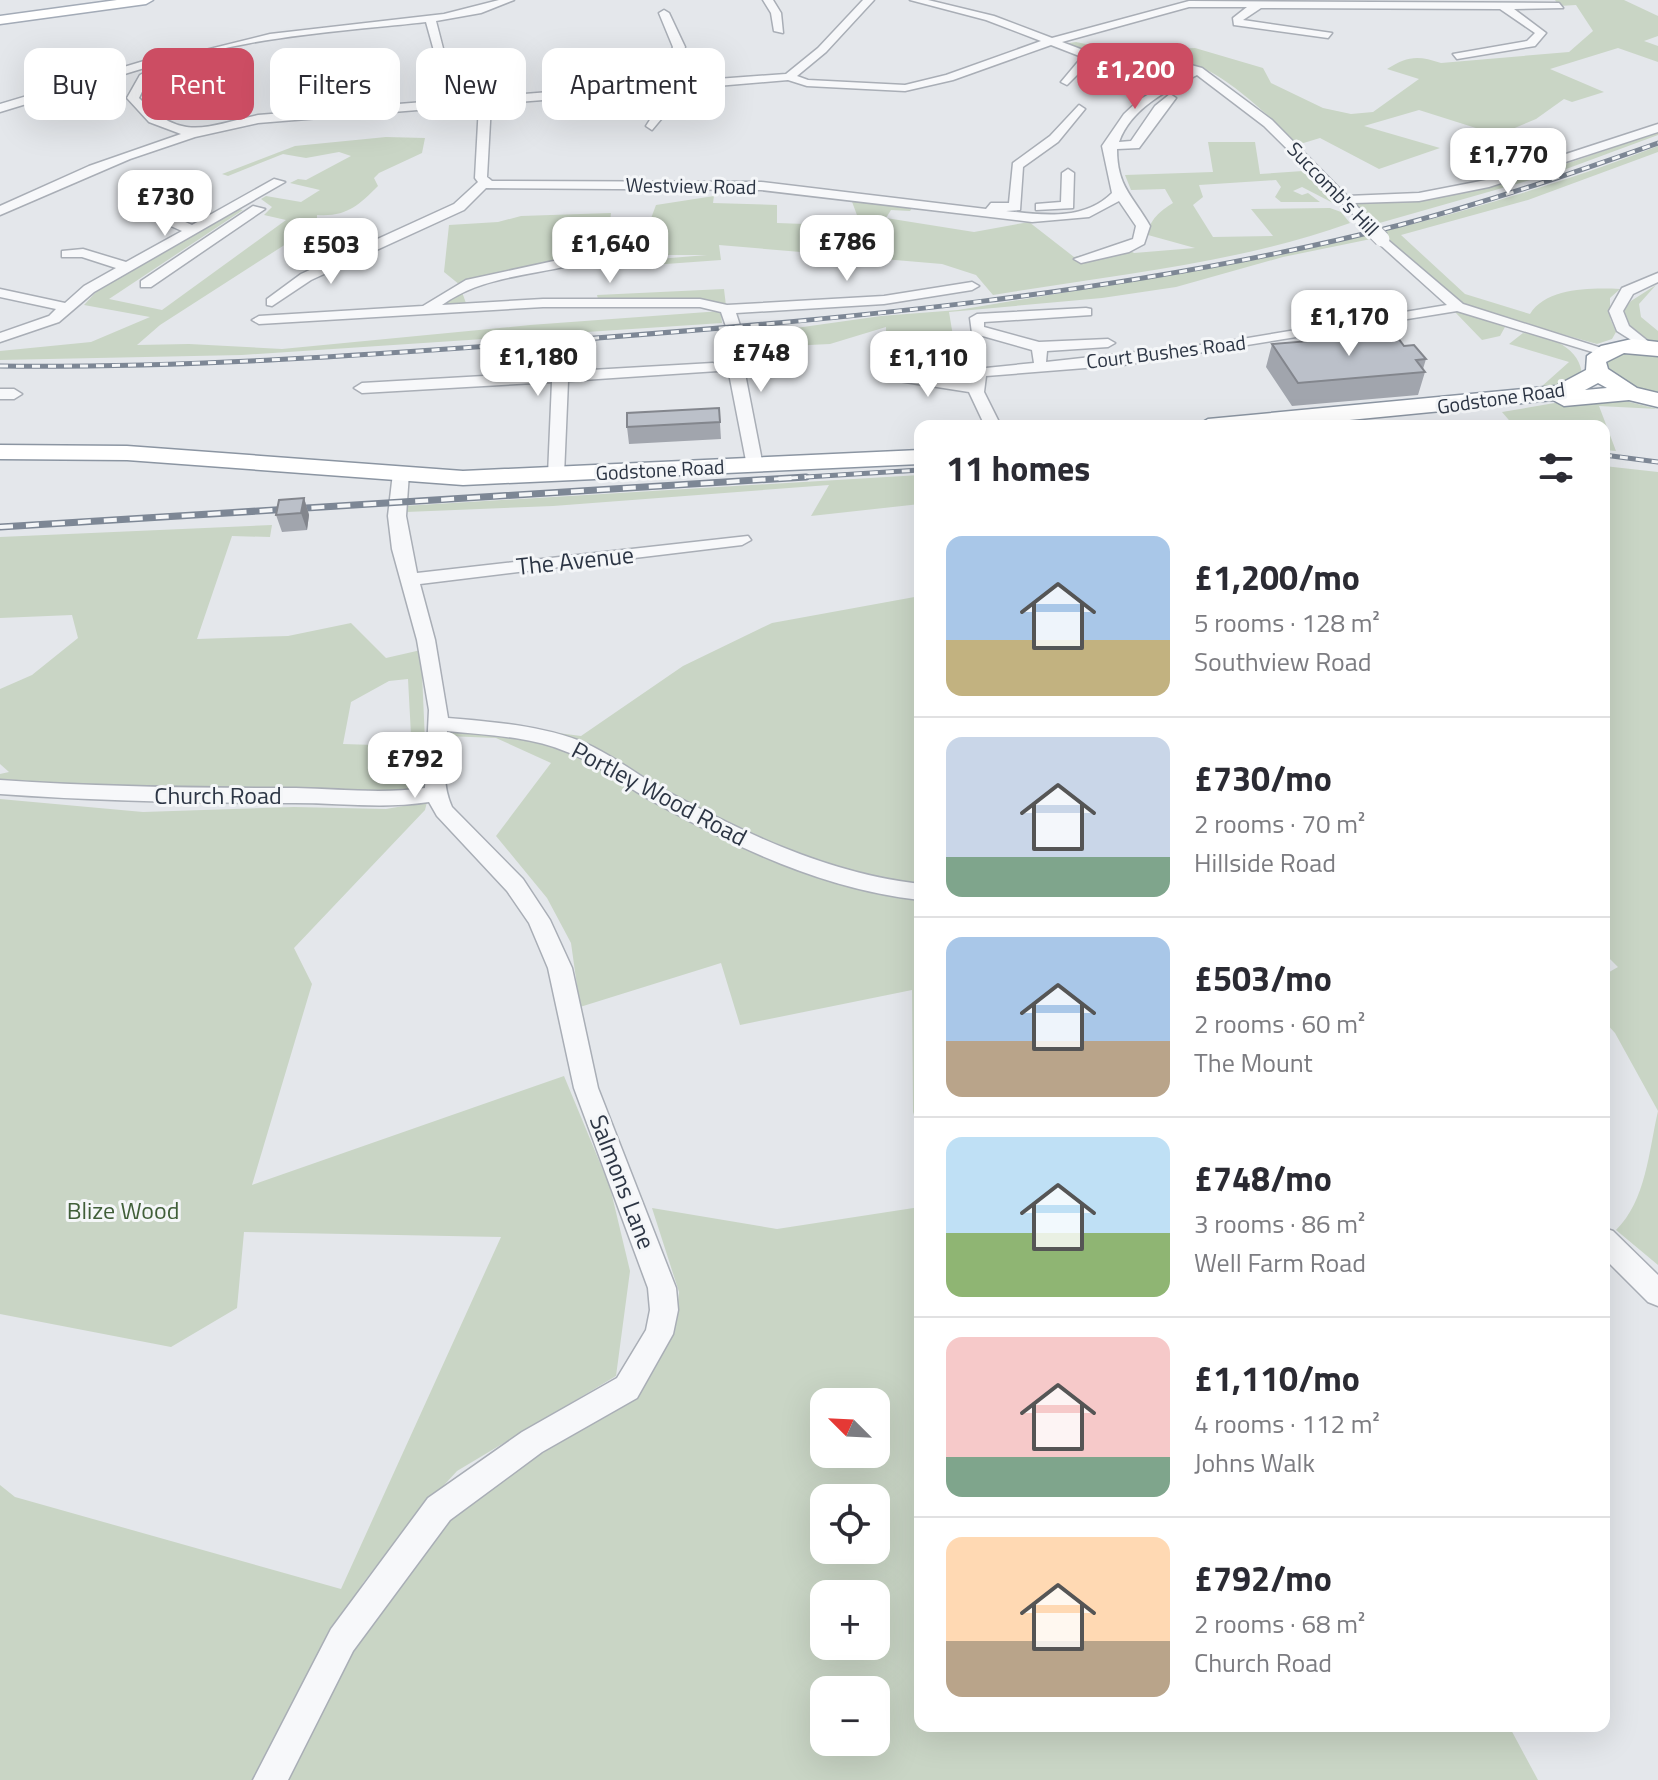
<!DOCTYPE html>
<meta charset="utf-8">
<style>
:root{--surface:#fff;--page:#f2f2f3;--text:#2b2b33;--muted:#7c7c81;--line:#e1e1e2;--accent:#cc4d63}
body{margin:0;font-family:"Titillium Web",sans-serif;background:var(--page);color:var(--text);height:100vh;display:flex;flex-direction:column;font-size:30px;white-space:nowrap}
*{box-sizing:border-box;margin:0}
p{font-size:26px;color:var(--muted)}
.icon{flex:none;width:44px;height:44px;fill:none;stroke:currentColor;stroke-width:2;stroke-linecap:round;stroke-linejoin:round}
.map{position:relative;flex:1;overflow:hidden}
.drawer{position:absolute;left:914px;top:420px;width:696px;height:1312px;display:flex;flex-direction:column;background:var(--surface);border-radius:16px;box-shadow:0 8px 32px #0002}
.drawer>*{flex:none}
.top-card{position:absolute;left:24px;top:48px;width:760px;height:72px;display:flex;gap:16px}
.needle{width:52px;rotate:294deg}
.fabs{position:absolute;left:810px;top:1388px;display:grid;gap:16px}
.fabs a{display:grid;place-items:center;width:80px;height:80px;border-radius:16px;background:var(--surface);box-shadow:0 8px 32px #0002;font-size:40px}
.price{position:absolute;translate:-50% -68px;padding:0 18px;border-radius:16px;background:#fff;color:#222;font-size:26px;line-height:52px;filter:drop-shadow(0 2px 4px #0008)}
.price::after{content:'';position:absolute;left:50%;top:48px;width:24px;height:18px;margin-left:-12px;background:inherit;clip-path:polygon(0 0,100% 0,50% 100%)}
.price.on{background:var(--accent);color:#fff}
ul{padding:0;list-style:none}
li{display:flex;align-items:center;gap:24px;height:200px;padding:0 32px}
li+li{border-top:2px solid var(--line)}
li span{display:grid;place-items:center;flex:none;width:224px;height:160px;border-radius:16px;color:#555}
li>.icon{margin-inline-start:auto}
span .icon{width:96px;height:96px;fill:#fffc;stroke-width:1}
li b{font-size:34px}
h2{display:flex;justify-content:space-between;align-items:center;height:96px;padding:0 32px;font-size:34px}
.tag{padding:0 28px;border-radius:16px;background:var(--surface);box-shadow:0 8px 32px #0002;font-size:28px;line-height:72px}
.tag.on{background:var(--accent);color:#fff}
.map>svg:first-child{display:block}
.green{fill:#c9d5c5;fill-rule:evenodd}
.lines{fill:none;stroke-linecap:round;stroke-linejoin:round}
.minor-casing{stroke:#a9aeb6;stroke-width:3}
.major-casing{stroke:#a3abb7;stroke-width:3}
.highway-casing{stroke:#8b95a2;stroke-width:3}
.minor{fill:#f7f8fa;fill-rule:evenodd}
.major{fill:#fff;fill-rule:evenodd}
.highway{fill:#fff;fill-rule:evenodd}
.rail-far1-casing{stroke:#7d8795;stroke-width:5}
.rail-casing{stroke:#7d8795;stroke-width:7}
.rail-far1{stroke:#f4f6f8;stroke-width:3;stroke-dasharray:8;stroke-linecap:butt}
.rail{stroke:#f4f6f8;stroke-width:4;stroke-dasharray:13;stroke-linecap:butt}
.minor-bridge-casing{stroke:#a9aeb6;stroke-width:17;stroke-linecap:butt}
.minor-bridge{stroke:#f7f8fa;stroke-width:15}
.wall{fill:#a1a5ad}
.shaded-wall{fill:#83868d}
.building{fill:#bbc0c9;stroke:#83868d;stroke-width:2}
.labels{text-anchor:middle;stroke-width:6;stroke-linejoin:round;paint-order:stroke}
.far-street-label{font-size:20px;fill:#2c3544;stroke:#f4f6f8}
.street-label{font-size:24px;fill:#2c3544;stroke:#f4f6f8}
.park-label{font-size:24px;fill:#415f39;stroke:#f4f6f8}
</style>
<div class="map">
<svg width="1658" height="1780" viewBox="0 0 1658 1780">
<rect width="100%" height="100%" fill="#e4e7eb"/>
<path class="green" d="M1555 0H1624L1658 16V36L1644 41 1658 46V62L1618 48 1550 69 1604 92 1572 102 1564 99 1536 119 1498 135 1419 110 1364 126 1440 148 1379 169 1320 138 1297 145C1278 123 1229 78 1202 68 1159 51 1108 61 1063 44L1076 42 1119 51 1195 48 1263 68 1271 83 1323 108 1351 114 1373 112 1419 79 1387 69C1407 56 1418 55 1441 63L1569 52 1593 31 1576 5 1559 6Z
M1658 130V135L1558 172 1376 224 1354 204C1460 197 1559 171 1658 130Z
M386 137 425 138 422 153 379 173 374 178 378 186C359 205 347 217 317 215V221L300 235 160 325 137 345 189 344 282 349 530 325 721 311 722 323 242 355 0 360V351L91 342 150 317 84 305 97 291 238 209 243 210 109 299 162 310 286 220 264 215 272 207 261 199 266 196 301 202 320 190 290 183 298 179 306 180 351 156 339 152 306 158 283 154 228 176 222 174 295 146Z
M1208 142H1255L1260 174 1303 171 1333 203 1302 187 1293 191 1302 195 1308 193 1320 202H1281L1275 197 1281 187 1276 180 1199 185 1203 197 1193 205 1213 237 1273 236 1251 209 1330 208 1341 212 1350 223C1236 264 1111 275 993 295L976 275 942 264 719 245 721 260 597 269V264L707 255H657L652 250 612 253 608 249 592 246 557 252V261L460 285 444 272 449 225 498 222 521 216 611 213 610 222 650 221 656 205 714 196 713 203 777 205V223L861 226 851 199 913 207 910 211 891 210 886 218 974 232 1029 222 1074 257 1122 246 1134 253 1195 248 1148 235C1149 220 1160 211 1173 203L1165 189 1131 190 1125 175 1213 172Z
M1658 146V152L1528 200 1401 235 1465 294 1530 314C1547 287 1592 288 1620 289L1610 298V318L1616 332 1612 339 1597 344 1462 306 1381 232C1475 209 1568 181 1658 146Z
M1365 234 1371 239 1283 257 1176 287 1102 298 949 312 954 342 886 337V327L830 344 745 348 747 335 881 316 958 310 1091 288Z
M1656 285 1639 304 1641 317 1658 331V344C1640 340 1628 329 1624 310L1631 301Z
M724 289 726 306 696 300 457 308 439 305 462 292 467 306 556 299 592 300 598 299 597 295Z
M1461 311 1505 327 1500 336 1482 340 1455 312Z
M1523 333C1549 335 1582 348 1582 377L1548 389 1541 387 1569 362 1509 344Z
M1658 350V395C1637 389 1613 385 1605 362L1620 351Z
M1601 395 1658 409 1599 406 1616 451 1604 450V426H1514L1502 412Z
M1604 466 1658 472V1265L1616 1230C1646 1201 1649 1150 1658 1111L1615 1033 1604 1021V975L1618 967 1604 953Z
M920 475V504L811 516 829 485 553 506 406 512 403 506Z
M272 525 270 537 232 536 197 639 288 636 351 623 386 658 421 650 427 787 399 792 135 788 0 779V774L9 772 0 764V689L32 675 78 638 72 615 0 618V537ZM408 679 411 735 406 746 343 744 351 702 389 681Z
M920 596V1133L913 1112 912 990 740 1025 721 963 580 1007 571 943 547 898 496 836 551 763 496 738 446 736 450 731 488 724 581 736 683 666 772 623Z
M0 799 143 812 294 807 386 809 427 802 425 810 294 948 312 984 252 1185 564 1076 610 1187 630 1271 616 1376 457 1471 412 1520 363 1583 263 1780H0V1485L15 1497 341 1589 501 1237 244 1232 237 1308 171 1347 0 1314Z
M920 1207V1726H1509L1538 1780H283L355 1639 455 1508 635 1395 659 1360 676 1322 679 1292 652 1208 777 1229ZM824 1402H876V1454H824ZM824 1498H876V1550H824ZM824 1594H876V1646H824ZM824 1690H876V1742H824Z"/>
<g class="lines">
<g class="minor-casing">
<path id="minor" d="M499 0H514L481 13 436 21 446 60 436 58 426 22C370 29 182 39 148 81 144 86 142 92 139 98 182 142 204 127 258 115L665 83 663 74 673 47 659 13 664 10 669 13 685 47 675 74 676 82 786 74 818 48 863 0H874L826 52 797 76 808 80 905 85 946 75 1041 41 986 20 910 0H928L994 16 1052 38 1189 1 1559 3 1563 8 1514 9 1546 33 1535 46 1457 59 1453 54 1527 41 1535 33 1500 9 1261 8 1243 20 1332 33 1328 38 1234 25 1233 18 1247 7H1189L1062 42 1091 53 1176 61 1202 68 1272 120 1347 196 1419 193 1486 180 1658 124V132L1489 187 1419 201 1354 203 1369 219 1362 223 1264 126 1197 75C1168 90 1131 108 1119 142L1131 141 1155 106 1170 94 1176 98 1139 148 1117 149C1117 187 1133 196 1150 226L1144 244 1129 252 1081 263 1074 259 1133 239 1136 226 1119 201 1089 217 1032 222 761 190 486 188 464 210 311 280 272 306 267 305V299L301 274 454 204 478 182 475 178 479 105 258 123 195 137 130 159 0 215V206L89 166 181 134 149 122 127 98 140 75 164 62 0 112V104L164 55 169 59 270 34 444 14ZM1051 45 1082 57 1061 82 1067 85 1092 60 1188 71 1139 100 1124 114 1102 146 1112 193C1084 221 1042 215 1006 211L1020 210 1023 167 1058 142 1085 109 1079 105 1050 136 1013 163 1009 203H991L986 209 761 182 492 181 487 177 491 104 646 92 655 112 646 126 652 130 667 112 658 91 788 80 807 86 905 91 953 80Z
M763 0H773L781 13 783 33 774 31 771 13Z
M1068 169 1074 173 1073 208 1036 210V204L1061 202 1062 173Z
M274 179 285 182 94 292 59 322 0 342V333L49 316 56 309 0 297V289L65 303 84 286 116 268 82 257H62V251L83 249 126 262 182 231 146 215V209H156L192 225Z
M253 206 265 209 151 287H141V281Z
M1382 235 1463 304 1611 351 1599 354 1457 311 1123 365 986 376 984 392 1001 426H985L969 392 886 379 878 374 886 369 969 383 976 369 1034 363 1032 350 972 333 970 318 977 314 1086 308 1091 309V315L984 322V327L1039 342 1108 339 1115 343 1108 347 1047 351 1046 362 1218 343 1447 305 1377 242V236Z
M563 259 568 260V266C524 276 479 278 442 305L543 299H700L727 305 884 296 972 282 979 286 972 290 884 304 736 313 744 338 742 358 763 466 755 471 747 466 726 358 730 338 721 312 700 307H543L259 324 252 320 259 316 423 306 466 280Z
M1658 273V282L1633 294 1623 311 1629 326 1654 346 1647 350 1617 331 1609 311 1622 288Z
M713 363 721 368 718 371 568 381 564 475 556 480 548 475 552 382 362 393 354 388 362 383Z
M0 389H14L22 394 14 399H0Z
M401 468 409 473 406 516 417 573 748 536 751 540 742 545 420 584 435 640 448 718C492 722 539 725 580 741 608 752 633 772 659 787 742 832 825 873 920 884V900C823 889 737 848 652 801 622 784 594 761 562 750 526 736 485 735 447 731 445 757 441 783 452 807L523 879 550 920 572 968 598 1088 676 1288 678 1310 673 1334 637 1398 542 1452 450 1520 353 1651 288 1780H253L331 1629 428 1498 522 1432 617 1378 646 1330 650 1310 648 1288 574 1088 548 968 529 923 507 891 437 816 429 802C384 809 340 803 295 803 196 803 98 801 0 794V780C99 787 197 788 296 788 339 789 382 794 425 788L429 710 417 640 392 549 388 516 393 473Z
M1604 1228 1613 1231 1658 1275V1306L1648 1302 1604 1258Z"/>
</g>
<g class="major-casing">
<path id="major" d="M117 0H153L146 4 0 24V16Z"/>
</g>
<g class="highway-casing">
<path id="highway" d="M1632 339 1658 342V356L1624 353 1606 362 1608 369 1637 388 1658 393V407L1629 400 1564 406 1553 400 1288 426H1196L1208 419 1556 386 1586 370 1587 356 1601 346ZM1598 383 1607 388 1585 390Z
M0 445 127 446 463 471 920 450V464L463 485 127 460 0 459Z"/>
</g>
<use href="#minor" class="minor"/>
<use href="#major" class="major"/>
<use href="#highway" class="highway"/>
<g class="rail-far1-casing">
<path id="rail-far1" d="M0 366C187 368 371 355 557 341 839 320 1125 295 1400 225 1488 202 1573 173 1658 143
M1604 455 1658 462
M774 479 920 470"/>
</g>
<g class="rail-casing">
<path id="rail" d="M0 527 806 477"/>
</g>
<use href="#rail-far1" class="rail-far1"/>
<use href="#rail" class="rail"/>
<g class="minor-bridge-casing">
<path id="minor-bridge" d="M1362 219 1382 239"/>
</g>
<use href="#minor-bridge" class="minor-bridge"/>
</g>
<path class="wall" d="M1272 344 1404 346 1426 359 1423 369 1425 372 1418 395 1292 406 1266 367Z
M719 408 721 439 629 444 627 427Z
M304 498 309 515 307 530 282 532 276 515Z"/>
<path class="shaded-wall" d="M304 498 309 515 307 530 301 513Z"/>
<path class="building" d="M1395 334 1404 346 1414 345 1426 359 1416 360 1425 372 1298 383 1272 344Z
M719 408 720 422 627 427V413Z
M304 498 301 513 276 515 279 500Z"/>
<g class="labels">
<g class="far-street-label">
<text transform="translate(691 186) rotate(1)" y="7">Westview Road</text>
<text transform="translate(1333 189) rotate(46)" y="7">Succomb's Hill</text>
<text transform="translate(1166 352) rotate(-7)" y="7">Court Bushes Road</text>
<text transform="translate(1501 398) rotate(-8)" y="7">Godstone Road</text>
<text transform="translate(660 470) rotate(-3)" y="7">Godstone Road</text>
</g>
<g class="street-label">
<text transform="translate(575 561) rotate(-6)" y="8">The Avenue</text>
<text transform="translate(659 794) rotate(28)" y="8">Portley Wood Road</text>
<text x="218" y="804">Church Road</text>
<text transform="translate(622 1182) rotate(69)" y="8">Salmons Lane</text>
</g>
<g class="park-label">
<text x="123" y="1219">Blize Wood</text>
</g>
</g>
</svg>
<div class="fabs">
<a><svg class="needle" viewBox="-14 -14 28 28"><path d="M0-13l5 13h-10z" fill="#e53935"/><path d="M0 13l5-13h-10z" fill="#7c7c81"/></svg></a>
<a><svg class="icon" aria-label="locate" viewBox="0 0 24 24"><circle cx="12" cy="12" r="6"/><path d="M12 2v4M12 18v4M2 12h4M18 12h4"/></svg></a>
<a>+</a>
<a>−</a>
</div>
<b class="price on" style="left:1135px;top:111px">£1,200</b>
<b class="price" style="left:1508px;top:196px">£1,770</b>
<b class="price" style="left:165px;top:238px">£730</b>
<b class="price" style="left:847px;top:283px">£786</b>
<b class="price" style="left:610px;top:285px">£1,640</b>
<b class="price" style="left:331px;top:286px">£503</b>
<b class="price" style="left:1349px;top:358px">£1,170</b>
<b class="price" style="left:761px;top:394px">£748</b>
<b class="price" style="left:538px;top:398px">£1,180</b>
<b class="price" style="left:928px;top:399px">£1,110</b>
<b class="price" style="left:415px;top:800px">£792</b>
<div class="top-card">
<a class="tag">Buy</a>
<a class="tag on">Rent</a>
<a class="tag">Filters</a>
<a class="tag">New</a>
<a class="tag">Apartment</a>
</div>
<section class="drawer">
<h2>11 homes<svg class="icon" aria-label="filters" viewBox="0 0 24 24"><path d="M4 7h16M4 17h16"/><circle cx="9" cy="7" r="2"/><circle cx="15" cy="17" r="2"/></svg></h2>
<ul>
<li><span style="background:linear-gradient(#a9c7e8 65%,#c2b280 0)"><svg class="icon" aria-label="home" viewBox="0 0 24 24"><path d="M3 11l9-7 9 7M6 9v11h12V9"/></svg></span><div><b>£1,200/mo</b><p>5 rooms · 128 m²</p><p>Southview Road</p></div></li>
<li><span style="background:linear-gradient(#c9d6e8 75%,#7fa58c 0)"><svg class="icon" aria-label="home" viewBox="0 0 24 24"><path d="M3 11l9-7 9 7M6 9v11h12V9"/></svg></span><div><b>£730/mo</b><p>2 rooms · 70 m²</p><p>Hillside Road</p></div></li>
<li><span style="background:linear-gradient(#a9c7e8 65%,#b9a48a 0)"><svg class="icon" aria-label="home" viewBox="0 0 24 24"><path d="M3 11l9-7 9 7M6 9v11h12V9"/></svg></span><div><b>£503/mo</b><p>2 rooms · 60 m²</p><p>The Mount</p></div></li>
<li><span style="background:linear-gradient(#bfe0f5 60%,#8fb573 0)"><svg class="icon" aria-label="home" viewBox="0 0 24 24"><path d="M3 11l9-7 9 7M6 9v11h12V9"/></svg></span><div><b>£748/mo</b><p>3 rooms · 86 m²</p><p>Well Farm Road</p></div></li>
<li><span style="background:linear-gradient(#f6c9c9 75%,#7fa58c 0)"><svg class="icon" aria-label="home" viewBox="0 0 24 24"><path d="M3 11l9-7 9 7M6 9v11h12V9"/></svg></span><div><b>£1,110/mo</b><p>4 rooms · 112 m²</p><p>Johns Walk</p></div></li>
<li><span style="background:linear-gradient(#ffd9b3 65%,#b9a48a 0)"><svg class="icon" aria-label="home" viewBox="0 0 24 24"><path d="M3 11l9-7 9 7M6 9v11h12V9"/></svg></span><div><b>£792/mo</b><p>2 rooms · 68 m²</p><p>Church Road</p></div></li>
</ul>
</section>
</div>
